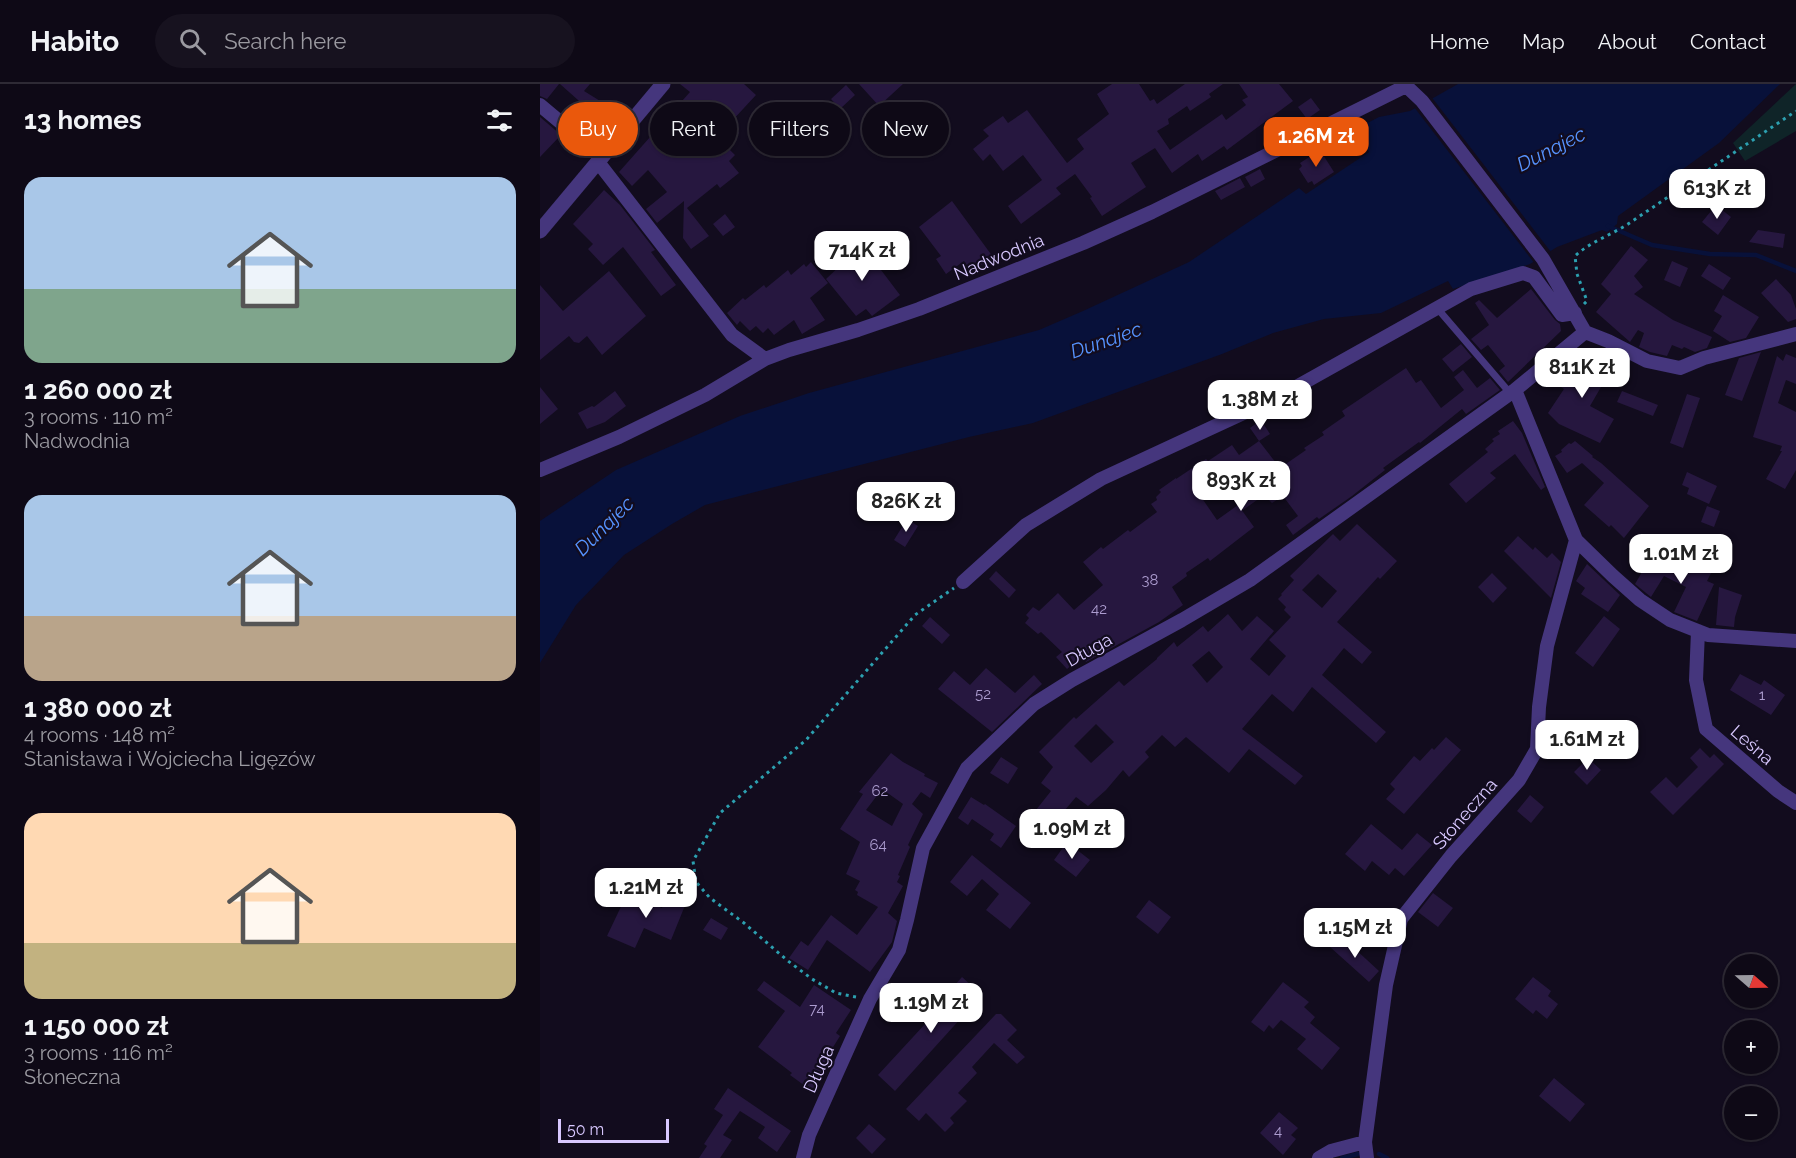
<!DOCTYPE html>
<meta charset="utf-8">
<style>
:root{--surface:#0e0916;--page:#17121f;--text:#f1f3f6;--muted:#9b9aa1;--line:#2e2a35;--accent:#ea580c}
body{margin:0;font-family:Raleway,sans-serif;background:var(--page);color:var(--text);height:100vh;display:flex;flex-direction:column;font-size:22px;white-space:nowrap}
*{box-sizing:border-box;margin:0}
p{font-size:20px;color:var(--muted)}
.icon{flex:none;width:33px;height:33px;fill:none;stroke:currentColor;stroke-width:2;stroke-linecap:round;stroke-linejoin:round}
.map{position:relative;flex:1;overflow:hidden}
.sheet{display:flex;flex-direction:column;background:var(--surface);width:540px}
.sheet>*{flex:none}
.guide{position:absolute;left:18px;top:18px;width:570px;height:54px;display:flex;gap:12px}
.needle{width:39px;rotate:110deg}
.fabs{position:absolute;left:1184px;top:870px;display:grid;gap:12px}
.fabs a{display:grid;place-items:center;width:54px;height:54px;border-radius:50%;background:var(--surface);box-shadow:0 2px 4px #0004,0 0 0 2px var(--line);font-size:30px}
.scale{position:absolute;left:18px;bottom:15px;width:111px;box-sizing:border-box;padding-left:6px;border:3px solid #d8c8ff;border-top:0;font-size:16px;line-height:21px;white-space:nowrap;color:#d8c8ff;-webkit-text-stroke:4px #120c1e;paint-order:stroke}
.price{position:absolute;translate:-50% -51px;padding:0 14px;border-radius:12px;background:#fff;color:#222;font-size:20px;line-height:39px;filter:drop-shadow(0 2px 3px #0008)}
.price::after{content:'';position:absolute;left:50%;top:36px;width:18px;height:14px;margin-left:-9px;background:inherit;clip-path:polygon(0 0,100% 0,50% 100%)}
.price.active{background:var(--accent);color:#fff}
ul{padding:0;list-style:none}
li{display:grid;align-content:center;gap:12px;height:318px;padding:0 24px}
li span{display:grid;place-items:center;height:186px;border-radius:18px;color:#555}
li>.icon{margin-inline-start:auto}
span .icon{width:108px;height:108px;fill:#fffc;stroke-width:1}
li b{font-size:26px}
h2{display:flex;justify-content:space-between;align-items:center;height:72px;padding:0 24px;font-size:26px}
.pill{padding:0 21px;border-radius:27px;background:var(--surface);box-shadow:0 2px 4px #0004,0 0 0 2px var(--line);font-size:21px;line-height:54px}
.pill.active{background:var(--accent);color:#fff}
header{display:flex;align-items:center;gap:36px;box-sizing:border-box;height:84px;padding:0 30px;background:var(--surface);border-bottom:2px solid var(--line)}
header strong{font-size:28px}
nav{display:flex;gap:33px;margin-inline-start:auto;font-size:21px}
.search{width:420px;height:54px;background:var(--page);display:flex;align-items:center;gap:15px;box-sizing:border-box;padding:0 21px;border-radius:33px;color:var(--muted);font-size:22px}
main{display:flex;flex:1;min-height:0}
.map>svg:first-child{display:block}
.green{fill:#0f2428}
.water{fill:#08113a}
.pier{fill:#120c1e}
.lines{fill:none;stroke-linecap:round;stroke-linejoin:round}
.stream{stroke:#08113a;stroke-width:4.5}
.building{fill:#26173f;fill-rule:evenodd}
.path{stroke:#2ca0b0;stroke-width:3;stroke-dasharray:3 4.5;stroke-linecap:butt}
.service{stroke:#45367d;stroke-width:7}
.minor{stroke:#45367d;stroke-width:14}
.tertiary{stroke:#45367d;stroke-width:15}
.labels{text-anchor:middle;stroke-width:4.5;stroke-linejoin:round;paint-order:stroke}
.number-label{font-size:15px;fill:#ac9ccf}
.street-label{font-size:18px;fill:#d8c8ff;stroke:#120c1e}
.water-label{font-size:20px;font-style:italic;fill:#5693ff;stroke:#120c1e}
</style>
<header>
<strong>Habito</strong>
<div class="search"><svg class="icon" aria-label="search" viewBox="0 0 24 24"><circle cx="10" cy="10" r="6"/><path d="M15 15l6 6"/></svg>Search here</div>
<nav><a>Home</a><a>Map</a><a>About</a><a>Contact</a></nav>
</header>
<main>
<section class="sheet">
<h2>13 homes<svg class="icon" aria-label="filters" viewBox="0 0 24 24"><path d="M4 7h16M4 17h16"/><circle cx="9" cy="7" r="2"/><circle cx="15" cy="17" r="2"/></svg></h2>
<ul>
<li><span style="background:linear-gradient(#a9c7e8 60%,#7fa58c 0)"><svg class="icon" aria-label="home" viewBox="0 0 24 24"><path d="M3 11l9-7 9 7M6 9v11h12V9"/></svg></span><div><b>1 260 000 zł</b><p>3 rooms · 110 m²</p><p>Nadwodnia</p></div></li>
<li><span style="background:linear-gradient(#a9c7e8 65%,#b9a48a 0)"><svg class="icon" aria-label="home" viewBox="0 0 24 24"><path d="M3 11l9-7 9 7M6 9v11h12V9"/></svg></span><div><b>1 380 000 zł</b><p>4 rooms · 148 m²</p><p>Stanisława i Wojciecha Ligęzów</p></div></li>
<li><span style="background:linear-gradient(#ffd9b3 70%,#c2b280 0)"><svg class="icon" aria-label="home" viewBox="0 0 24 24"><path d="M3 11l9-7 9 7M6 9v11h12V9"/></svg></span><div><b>1 150 000 zł</b><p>3 rooms · 116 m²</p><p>Słoneczna</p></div></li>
</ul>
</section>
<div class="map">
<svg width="1256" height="1074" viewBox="0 0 1256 1074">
<rect width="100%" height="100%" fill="#120c1e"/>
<path class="green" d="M1256 0V47L1205 77 1193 59Z"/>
<path class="water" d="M918 0H1240L1179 59 1078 132 1077 140 1067 148 1062 146 1017 163 990 180 913 205 908 197 841 229 784 235 733 249 682 270 493 339 429 353 165 421 132 440 84 471 36 521 0 579V437L76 386 200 332 269 309 499 246 543 227 649 178 759 104 766 110 829 68 814 46 839 33 870 27Z"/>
<path class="pier" d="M890 11 1011 168 995 180 874 23Z"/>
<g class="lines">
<path class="stream" d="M1068 142 1112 161 1170 170 1216 171 1256 187
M839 1070 847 1074
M802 1074 818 1070"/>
</g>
<path class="building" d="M0 0H19L7 15 0 12Z
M20 0H50L44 7 65 20 75 28 65 40Z
M140 0H204L216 11 191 38 199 49 186 62 195 71 189 77 199 89 180 104 177 100 147 124 169 152 151 165 143 154 144 117 117 139 106 125 127 108 108 86 92 102 79 88 150 8Z
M319 0H363L339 22Z
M572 0H599L610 17 614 15 617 20 645 0H683L669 10 671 13 650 27 647 22 628 35 629 40 617 47 630 66 682 30 686 36 706 21 702 16 708 13 699 0H739L753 17 687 66 684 62 662 77 658 70 632 89 615 64 591 79 606 103 562 132 550 114 552 113 535 90 516 104 521 110 481 140 468 122 502 96 483 71 463 87 450 70 443 77 433 65 449 52 443 46 463 32 468 39 487 26 527 79 544 65 537 55 569 30 557 10Z
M306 1 315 11 300 25 291 15Z
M771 14 780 26 767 35 758 23Z
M0 33 21 51 0 73Z
M780 66 794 88 774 101 772 97 768 99 759 85 762 82 760 79Z
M720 85 725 95 711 103 705 93Z
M700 94 705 103 681 116 675 107Z
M64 106 80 121 115 166 111 168 136 201 121 212 83 163 63 181 48 165 53 160 33 140Z
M412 117 453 173 435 185 432 181 428 183 424 177 406 190 396 175 401 172 379 143Z
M1176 121 1191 133 1178 151 1162 138Z
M185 130 195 143 183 152 173 140Z
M1218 146 1245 150 1243 164 1209 158Z
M319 157 360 211 332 232 326 225 316 232 286 195 304 178 299 172Z
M1091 162 1108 176 1094 192 1103 203 1094 210 1133 236 1172 253 1167 264 1155 268 1144 263 1142 265 1132 261 1127 272 1110 268 1099 263 1104 249 1098 246 1090 258 1056 228 1071 210 1061 200Z
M1132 177 1148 184 1140 203 1124 196Z
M271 178 288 199 270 214 285 236 262 250 254 236 234 251 228 244 223 249 216 242 210 247 200 237 197 241 187 229 203 214 205 216 224 201 226 204 248 186 251 191 264 180 266 183Z
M1169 180 1191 194 1183 206 1161 192Z
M69 187 106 232 62 271 47 252 39 259 34 258 29 252 0 276V201L23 227Z
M1236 195 1251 211 1256 225V235L1248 238 1221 209Z
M991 205 1015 236 1020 240 1021 247 968 298 959 287 965 282 948 261 941 266 931 255 949 241 935 219 939 216 957 234Z
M1183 211 1219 233 1206 254 1190 258 1173 247 1182 232 1174 227Z
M921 260 932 273 913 288 902 275Z
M1055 268 1075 279 1050 322 1074 335 1060 359 1019 340 1008 329 1024 305 1007 294 1012 287 1018 282 1039 297Z
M1221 268 1202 317 1185 311 1199 274Z
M1246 270 1256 274V300L1246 296 1238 319 1256 328V386L1245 405 1226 395 1242 367H1240L1242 362 1213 353 1237 272 1243 277Z
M866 284 876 299 881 296 901 324 924 306 914 293 923 286 937 304 950 294 960 306 926 330 922 325 880 359 879 358 843 384 845 386 812 412 779 435 777 433 753 451 746 441 758 432 743 412 732 419 724 411 703 426 677 394 657 407 677 436 698 421 714 443 670 477 668 474 646 489 647 492 632 503 643 521 619 538 546 578 542 572 527 585 516 573 522 568 501 548 498 550 485 539 489 534 486 531 493 523 499 527 518 509 534 526 563 501 543 478 561 463 563 465 588 446 590 448 617 428 611 420 617 416 616 413 621 408 619 406 636 394V395L666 375 668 377 692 361 699 371 719 357 740 384 766 366 764 364 784 351 782 348 805 332 802 327Z
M0 303 18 325 0 340Z
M75 307 86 322 65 338 47 345 38 329 52 322 54 323Z
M1082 307 1118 321 1113 332 1077 318Z
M1147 310 1160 314 1143 364 1130 359Z
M721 336 730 350 719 357 710 344Z
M973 337 982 349 1005 403 1001 406 975 370 950 389 956 394 926 419 909 400 948 368 945 365 954 357 952 355 960 350 958 347Z
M1035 357 1053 372 1052 373 1061 379 1109 422 1084 454 1071 441 1069 443 1044 421 1064 399 1042 379 1027 389 1015 372 1022 368 1021 366 1029 359 1031 360Z
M1147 388 1177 402 1169 420 1147 410 1149 404 1142 401Z
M1167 422 1180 427 1174 443 1161 438Z
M367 435 378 442 365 463 354 456Z
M817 440 857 477 840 495 838 493 797 538 832 568 822 580 804 564 782 591 846 648 836 659 772 603 753 628 732 610 702 645 763 692 755 701 709 665 689 689 646 653 635 663 622 651 605 668 609 673 589 693 583 686 566 706 548 722 536 713 513 740 496 726 511 707 501 699 513 683 499 668 534 633 536 635 579 597 584 602 617 575V574L634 558 637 563 663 542 668 548 688 530 702 547 717 532 734 547 710 575 729 592 746 572 729 556 751 533 744 526 746 523 738 515 742 511 741 510 754 496 750 492 793 450 800 457ZM778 490 797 507 782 524 762 506ZM669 567 683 583 667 599 652 581ZM556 640 574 658 551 679 534 662Z
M978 452 993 466 995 463 1007 474 1012 469 1021 478 1011 514 964 467Z
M1113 476 1126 484 1129 478 1149 488 1155 476 1173 485 1167 497 1174 500 1157 537 1134 528 1146 503 1124 492 1111 513 1095 500 1102 488 1105 489Z
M1047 480 1080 511 1068 528 1041 510 1045 504 1036 497Z
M456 487 476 506 469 514 449 495Z
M952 489 967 504 953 519 938 503Z
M1179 503 1202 511 1195 533 1194 543 1176 541Z
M1064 532 1080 545 1053 583 1035 569Z
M390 533 410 551 402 560 382 542Z
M446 584 475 609 494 591 502 600 452 648 398 605 414 587 430 601Z
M1200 590 1221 601 1224 596 1245 611 1231 631 1190 606Z
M906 653 921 666 864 730 846 715 855 705 850 700 874 672 880 677 892 664 894 666Z
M1160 664 1170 674 1174 670 1184 680 1133 731 1110 708 1126 693 1137 704 1158 683 1150 674Z
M351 669 363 678 385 690 384 692 398 699 390 714 381 708 372 720 383 730 368 761 370 763 358 791 360 792 357 798 363 802 348 829 357 837 352 858 330 888 287 856 268 886 249 874 261 857 268 862 291 831 317 851 338 823 317 811 318 808 315 806 320 797 306 790 320 758 300 745 323 710 319 708ZM342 705 363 720 352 742 326 726Z
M461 673 478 684 468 700 450 689Z
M1048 674 1061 686 1047 701 1034 688Z
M990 711 1004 723 991 739 977 727Z
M431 713 444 721 445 720 476 742 461 764 450 756 454 750 432 735 428 741 418 734Z
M831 740 862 766 877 749 892 761 864 792 855 784 849 791 832 777 825 787 805 770Z
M527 758 550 776 536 793 514 776Z
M432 771 491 819 470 845 446 826 459 810 442 795 427 812 410 798Z
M893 809 913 824 898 843 878 828Z
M87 810 122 824 127 811 146 819 131 856 104 844 95 864 67 852Z
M609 816 631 833 618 850 596 833Z
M171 834 188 844 181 856 163 846Z
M801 852 839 887 829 898 790 863Z
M422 893 442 911 355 1007 338 991 409 914 406 911Z
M993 893 1011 907 1008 912 1018 920 1007 935 996 926 993 930 975 915Z
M224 897 260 923 274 901 311 926 296 949 300 952 290 968 293 971 288 979 290 980 272 1007 250 991 252 989 218 963 245 927 217 906Z
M743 898 769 918 764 923 775 933 770 939 800 964 782 986 757 965 766 955 741 936 733 945 729 941 724 948 711 938Z
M456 930H461L477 946 467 956 485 973 477 980 454 959 432 983 437 989 418 1009 427 1017 410 1034 414 1039 405 1048 386 1029 379 1037 366 1025Z
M1014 994 1045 1020 1030 1038 999 1012Z
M188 1004 251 1047 237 1068 218 1054 225 1043 200 1027 183 1051 192 1056 180 1074H159L167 1062 164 1060 183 1031 174 1025Z
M739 1028 758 1044 751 1051 756 1055 743 1071 720 1049Z
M329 1040 346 1055 332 1070 316 1054Z"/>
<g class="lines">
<path class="path" d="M1044 220 1047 217 1037 190 1035 172C1050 158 1071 151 1088 140L1256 27
M316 913 296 909 272 895 248 877 204 839 170 814 156 798 153 777 180 729 266 656 375 531 414 504"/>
<path class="service" d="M897 224 970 309"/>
<path class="minor" d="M864 0 882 17 1003 175 1045 248
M0 21 62 73
M58 78 192 251 225 275
M1045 248 1068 257 1107 277 1140 284 1164 274 1256 250
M0 386 79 353 165 311 225 275 249 266 318 246 379 225 543 159 612 128 866 2
M1036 456 1073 492 1100 516 1130 536 1168 551 1256 557
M423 498 486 441 561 395 740 312 931 205 983 189 994 193 1022 231 1035 229
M1158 547 1156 596 1166 645 1238 707 1256 719
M263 1074 269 1051 330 915 359 866 367 836 383 764 427 684 494 620 532 596 642 536 710 496 975 306 1045 248
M779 1074 791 1067 825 1058
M827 1074 825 1058 846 901 861 835 911 772 979 696 997 665 999 623 1007 562 1036 456 975 306"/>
<path class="tertiary" d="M0 147 123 0"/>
</g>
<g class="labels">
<g class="number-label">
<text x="610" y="501">38</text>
<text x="559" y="530">42</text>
<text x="443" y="615">52</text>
<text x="1222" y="616">1</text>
<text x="340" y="712">62</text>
<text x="338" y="766">64</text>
<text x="277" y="930">74</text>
<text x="738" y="1052">4</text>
</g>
<g class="street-label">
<text transform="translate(459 173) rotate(-22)" y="6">Nadwodnia</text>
<text transform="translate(549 566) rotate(-29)" y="6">Długa</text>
<text transform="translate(1212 661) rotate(41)" y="6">Leśna</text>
<text transform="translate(925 730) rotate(-49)" y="6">Słoneczna</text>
<text transform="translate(279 985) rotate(-66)" y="6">Długa</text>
</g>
<g class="water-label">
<text transform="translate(1011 65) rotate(-27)" y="7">Dunajec</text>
<text transform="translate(566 256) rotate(-19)" y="7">Dunajec</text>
<text transform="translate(64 442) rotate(-45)" y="7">Dunajec</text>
</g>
</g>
</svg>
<div class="fabs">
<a><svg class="needle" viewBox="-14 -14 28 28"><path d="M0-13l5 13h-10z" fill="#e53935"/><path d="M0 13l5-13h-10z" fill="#9b9aa1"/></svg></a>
<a>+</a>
<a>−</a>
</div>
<div class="scale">50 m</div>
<b class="price active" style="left:776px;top:84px">1.26M zł</b>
<b class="price" style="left:1177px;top:136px">613K zł</b>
<b class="price" style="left:322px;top:198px">714K zł</b>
<b class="price" style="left:1042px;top:315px">811K zł</b>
<b class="price" style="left:720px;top:347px">1.38M zł</b>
<b class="price" style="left:701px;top:428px">893K zł</b>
<b class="price" style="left:366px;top:449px">826K zł</b>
<b class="price" style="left:1141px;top:501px">1.01M zł</b>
<b class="price" style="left:1047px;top:687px">1.61M zł</b>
<b class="price" style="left:532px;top:776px">1.09M zł</b>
<b class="price" style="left:106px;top:835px">1.21M zł</b>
<b class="price" style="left:815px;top:875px">1.15M zł</b>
<b class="price" style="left:391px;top:950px">1.19M zł</b>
<div class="guide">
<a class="pill active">Buy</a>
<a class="pill">Rent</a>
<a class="pill">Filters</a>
<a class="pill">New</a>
</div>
</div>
</main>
